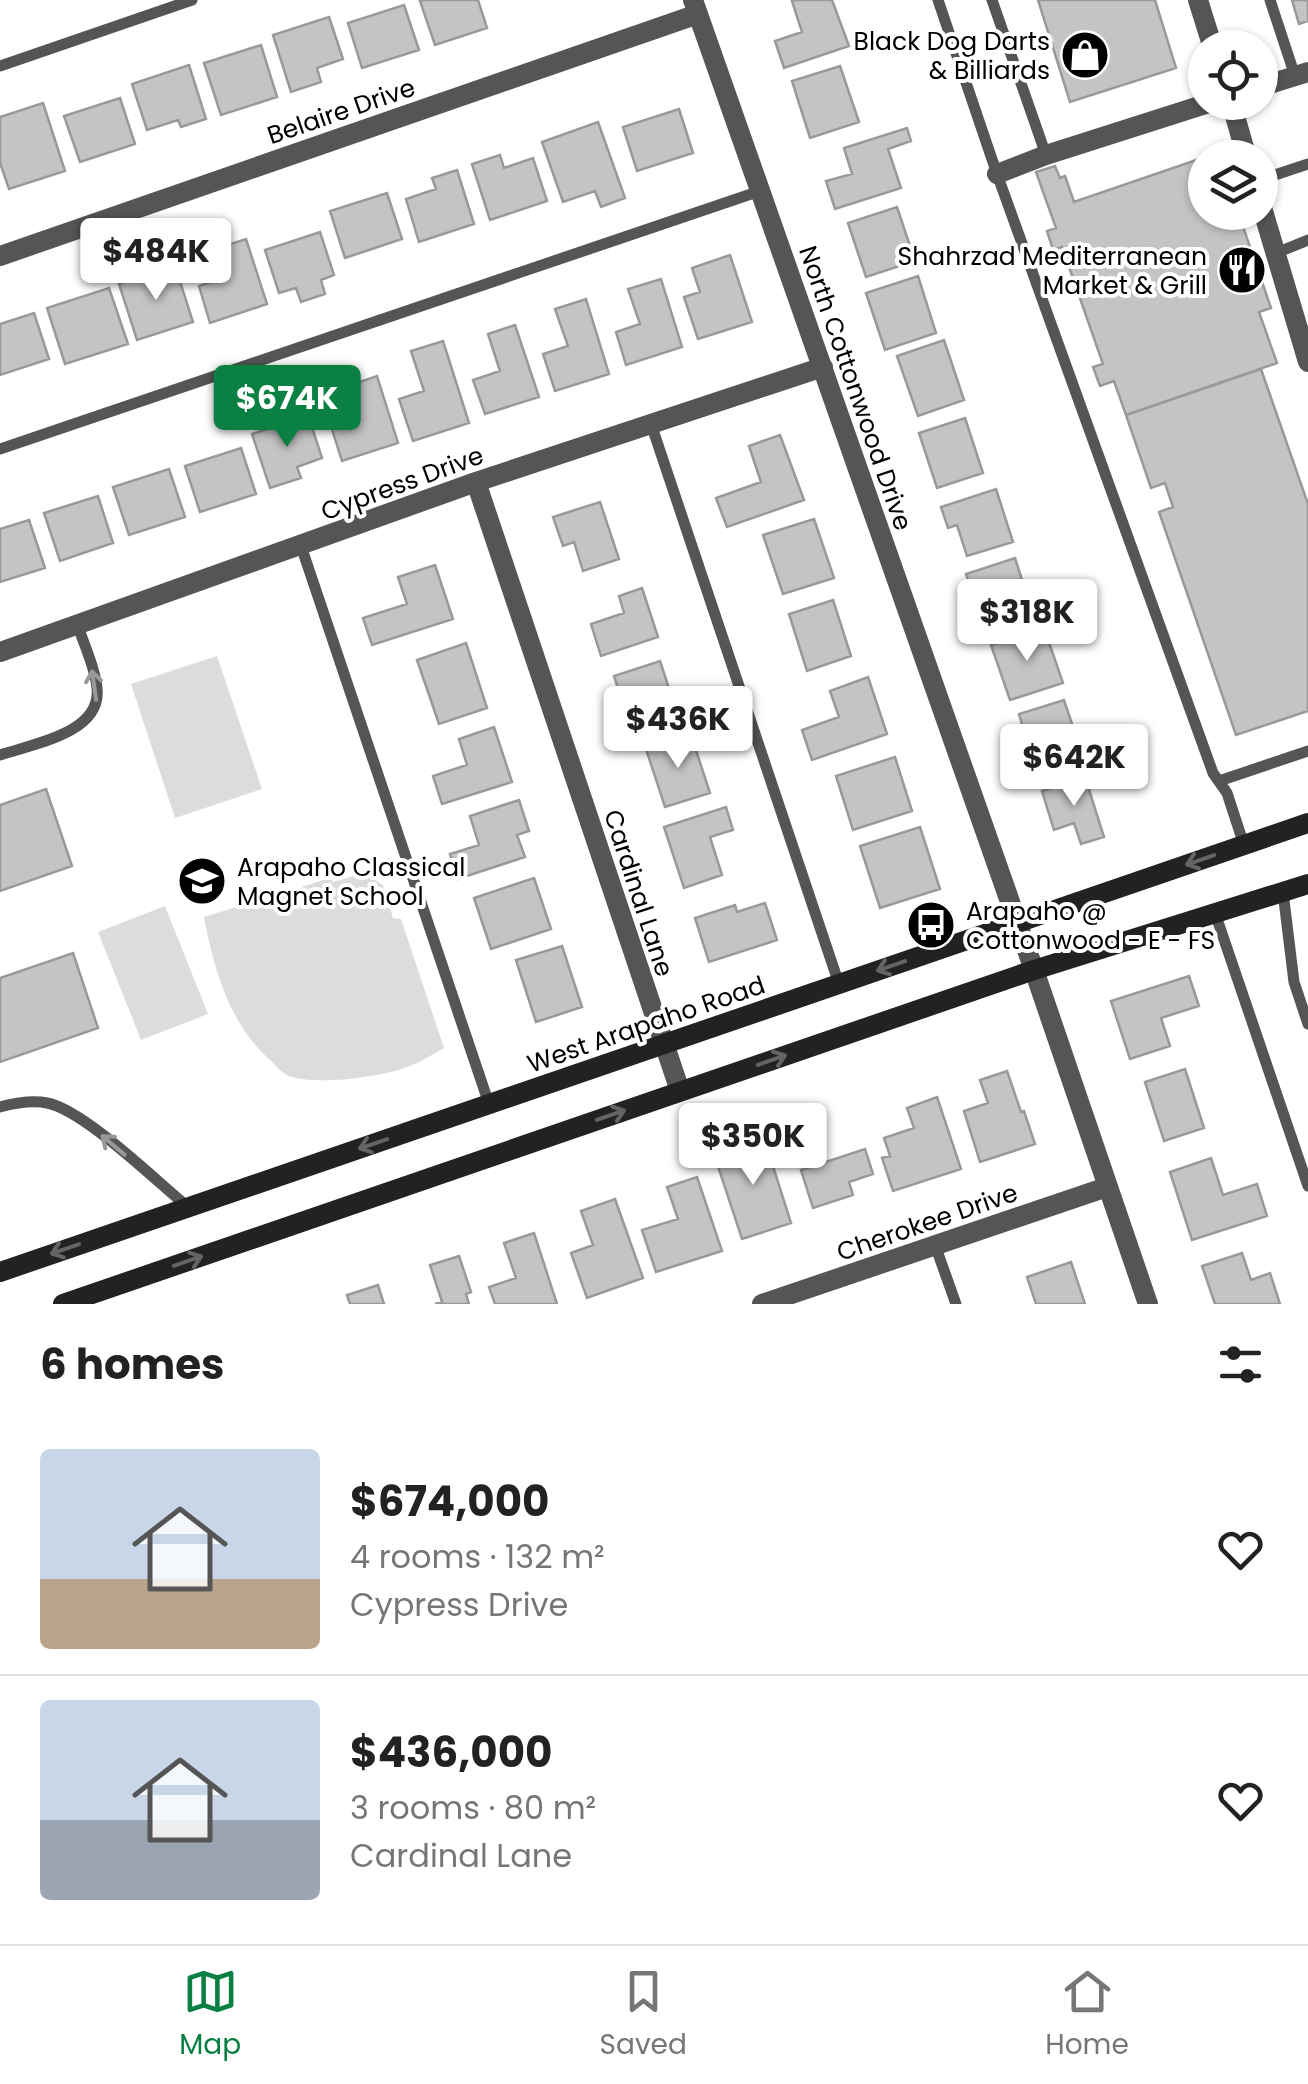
<!DOCTYPE html>
<meta charset="utf-8">
<style>
:root{--surface:#fff;--page:#f2f2f2;--text:#222;--muted:#767676;--line:#e0e0e0;--accent:#0b8043}
body{margin:0;font-family:Poppins,sans-serif;background:var(--page);color:var(--text);height:100vh;display:flex;flex-direction:column;font-size:38px;white-space:nowrap}
*{box-sizing:border-box;margin:0}
p{font-size:32px;color:var(--muted)}
.icon{flex:none;width:55px;height:55px;fill:none;stroke:currentColor;stroke-width:2;stroke-linecap:round;stroke-linejoin:round}
.map{position:relative;height:1304px;overflow:hidden}
.panel{display:flex;flex-direction:column;background:var(--surface);flex:1}
.panel>*{flex:none}
.fabs{position:absolute;left:1188px;top:30px;display:grid;gap:20px}
.fabs a{display:grid;place-items:center;width:90px;height:90px;border-radius:50%;background:var(--surface);box-shadow:0 2px 8px #0004;font-size:50px}
.price{position:absolute;translate:-50% -85px;padding:0 22px;border-radius:10px;background:#fff;color:#222;font-size:32px;line-height:65px;filter:drop-shadow(0 2px 5px #0008)}
.price::after{content:'';position:absolute;left:50%;top:60px;width:30px;height:22px;margin-left:-15px;background:inherit;clip-path:polygon(0 0,100% 0,50% 100%)}
.price.active{background:var(--accent);color:#fff}
ul{padding:0;list-style:none}
li{display:flex;align-items:center;gap:30px;height:250px;padding:0 40px}
li+li{border-top:2px solid var(--line)}
li span{display:grid;place-items:center;flex:none;width:280px;height:200px;border-radius:10px;color:#555}
li>.icon{margin-inline-start:auto}
span .icon{width:120px;height:120px;fill:#fffc;stroke-width:1}
li b{font-size:42px}
h2{display:flex;justify-content:space-between;align-items:center;height:120px;padding:0 40px;font-size:42px}
.menu{display:flex;justify-content:space-around;align-items:center;height:140px;border-top:2px solid var(--line);background:var(--surface);font-size:28px;color:var(--muted)}
.menu a{display:grid;justify-items:center;gap:5px}
.menu .active{color:var(--accent)}
.map>svg:first-child{display:block}
.green{fill:#dcdcdc}
.building{fill:#c4c4c4;stroke:#999;stroke-width:2.5}
.lines{fill:none;stroke-linecap:round;stroke-linejoin:round}
.service{stroke:#555;stroke-width:11}
.minor{stroke:#555;stroke-width:20}
.secondary{stroke:#222;stroke-width:20}
.oneway{stroke:#999}
.oneway2{stroke:#646464}
.labels{text-anchor:middle;stroke-width:8;stroke-linejoin:round;paint-order:stroke}
.poi-label{font-size:25px;fill:#000;stroke:#fff;text-anchor:end}
.street-label{font-size:25px;fill:#000;stroke:#fff}
</style>
<div class="map">
<svg width="1308" height="1304" viewBox="0 0 1308 1304">
<rect width="100%" height="100%" fill="#fff"/>
<path class="green" d="M217 656 262 789 175 818 131 684Z
M364 873 383 885 393 918 401 919 444 1048C433 1054 422 1061 410 1066 383 1077 316 1086 289 1076 282 1073 276 1066 271 1061 229 1024 214 970 204 917L330 878 333 882Z
M165 906 208 1014 141 1040 98 932Z"/>
<path class="building" d="M424 0H478L487 28 435 45 420 1Z
M795 0H832L849 46 784 68 775 41 802 32 792 1Z
M1038 0H1155L1176 68 1070 102Z
M1292 0H1308V21L1299 24Z
M404 5 419 50 362 68 348 23Z
M329 17 343 59 317 68 321 82 291 92 273 35Z
M261 45 277 97 221 115 204 63Z
M189 65 206 119 181 127 178 120 147 130 132 84Z
M840 66 859 122 810 138 792 81Z
M120 98 135 144 80 162 64 116Z
M43 103 65 171 9 189 0 163V117Z
M679 109 693 153 637 171 623 127Z
M598 122 625 198 601 207 595 191 563 202 542 142Z
M907 128 911 141 888 149 901 188 835 209 826 181 852 174 844 148Z
M500 155 504 168 533 158 547 201 490 220 472 164Z
M1208 156 1205 158V212H1227L1230 219 1239 215 1271 308 1259 312 1277 363 1126 415 1114 381 1100 386 1093 367 1103 364 1062 247 1053 250 1047 231 1056 228 1036 172 1055 166 1060 178 1065 176 1074 202Z
M457 170 474 224 419 242 406 199 436 189 432 178Z
M387 193 402 239 345 258 330 211Z
M897 207 915 261 866 277 848 223Z
M320 232 334 275 321 280 325 294 301 302 296 288 279 293 265 250Z
M246 239 267 304 210 323 199 286 224 278 215 249Z
M730 255 752 322 698 339 684 297 700 292 692 268Z
M175 266 193 322 137 340 119 284Z
M918 276 936 333 885 350 866 293Z
M661 279 682 347 626 365 616 332 640 324 628 289Z
M109 288 128 344 65 364 47 308Z
M586 299 609 374 555 391 543 354 568 346 555 309Z
M34 313 49 359 0 375V324Z
M515 325 539 397 485 414 473 380 500 371 488 334Z
M944 340 964 400 918 416 897 356Z
M443 341 469 423 413 441 399 399 424 391 411 351Z
M1261 369 1308 504V711L1236 735 1159 512 1173 507 1165 483 1151 488 1126 415Z
M377 376 398 443 342 461 329 420 356 411 348 386Z
M308 415 322 458 297 467 301 478 270 488 252 434Z
M965 418 983 473 937 488 919 433Z
M780 435 804 500 727 527 716 498 761 482 749 446Z
M241 448 256 494 200 512 185 466Z
M169 469 185 517 129 535 113 487Z
M996 489 1013 542 967 556 957 525 948 528 941 507Z
M98 496 113 543 60 561 44 513Z
M600 502 619 559 583 571 574 542 563 546 553 517Z
M814 519 834 578 783 594 763 535Z
M29 520 45 568 0 582V529Z
M1015 558 1022 580 1013 583 1024 617 984 630 966 574Z
M435 565 453 619 372 645 363 618 407 604 398 577Z
M642 588 658 637 601 656 591 624 624 613 619 596Z
M833 600 851 656 807 671 789 614Z
M1044 628 1063 683 1010 700 991 645Z
M466 643 487 708 439 724 417 660Z
M660 661 679 719 633 734 614 676Z
M868 677 887 734 812 760 802 730 839 717 830 691Z
M1064 700 1082 754 1036 769 1019 714Z
M494 727 512 782 442 804 433 776 467 765 459 739Z
M691 735 710 793 665 807 646 749Z
M895 757 912 811 853 830 836 776Z
M1085 777 1104 837 1081 844 1074 823 1054 830 1042 791Z
M46 789 72 866 0 891V805Z
M519 800 529 831 517 835 525 857 458 879 450 854 479 845 470 816Z
M726 807 733 830 710 837 722 875 684 888 664 827Z
M920 827 940 889 880 908 860 846Z
M534 878 551 929 491 949 474 898Z
M765 903 777 940 709 962 695 918 735 905 737 912Z
M562 946 582 1007 536 1022 516 960Z
M73 953 98 1028 0 1062V978Z
M1189 976 1199 1006 1161 1018 1170 1046 1130 1059 1111 1001Z
M1185 1069 1204 1128 1164 1141 1145 1082Z
M1007 1071 1021 1112 1024 1111 1035 1144 980 1162 964 1111 988 1103 980 1080Z
M937 1097 961 1169 893 1191 882 1158 890 1156 884 1138 914 1128 907 1108Z
M764 1138 791 1223 742 1239 714 1154Z
M865 1149 873 1174 849 1182 853 1195 813 1208 801 1170Z
M1211 1158 1223 1195 1257 1184 1267 1216 1192 1240 1170 1172Z
M697 1177 722 1251 656 1272 642 1230 678 1219 667 1187Z
M615 1199 643 1278 587 1298 571 1253 593 1245 581 1211Z
M534 1233 557 1304H495L489 1287 516 1278 504 1243Z
M1242 1253 1251 1280 1270 1273 1280 1304H1215L1202 1266Z
M459 1256 471 1292 466 1294 469 1304H435L442 1302 430 1265Z
M1071 1262 1085 1304H1036L1027 1277Z
M378 1285 384 1304H350L347 1295Z"/>
<g class="lines">
<path class="service" d="M938 0 997 174 1213 773 1227 793 1244 845
M992 0 1046 155
M1270 0 1295 76
M0 66 192 0
M1260 180 1308 164
M1276 253 1308 240
M651 424 839 984
M0 449 760 191
M301 546 489 1104
M0 755C33 744 102 733 97 688 95 667 84 645 78 626
M1219 781 1308 751
M1283 892 1294 982 1308 1024
M1215 913 1308 1186
M0 1107C15 1103 32 1100 47 1103 84 1110 156 1181 188 1207
M935 1245 956 1304"/>
<path class="minor" d="M693 0 1034 970 1148 1304
M1198 0 1213 48
M1260 87 1308 72
M1231 102 1247 158
M997 174 1046 155 1212 102
M1260 201 1308 362
M0 256 698 14
M476 482 680 1091
M0 652 476 482 823 367
M762 1304 1107 1187"/>
<path class="secondary" d="M0 1272 1308 823
M63 1304 1034 970 1308 884"/>
</g>
<defs><path id="oneway-shaft" d="M-6 0H5M1.5-3L5.5 0L1.5 3" fill="none" stroke-width="1.6" stroke-linecap="round" stroke-linejoin="round" transform="scale(2.5)"/></defs>
<g class="oneway">
<use href="#oneway-shaft" transform="translate(94 685) rotate(-98)"/>
<use href="#oneway-shaft" transform="translate(113 1145) rotate(-140)"/>
</g>
<g class="oneway2">
<use href="#oneway-shaft" transform="translate(1200 860) rotate(161)"/>
<use href="#oneway-shaft" transform="translate(891 966) rotate(161)"/>
<use href="#oneway-shaft" transform="translate(772 1060) rotate(-19)"/>
<use href="#oneway-shaft" transform="translate(611 1115) rotate(-19)"/>
<use href="#oneway-shaft" transform="translate(373 1144) rotate(161)"/>
<use href="#oneway-shaft" transform="translate(65 1249) rotate(161)"/>
<use href="#oneway-shaft" transform="translate(188 1261) rotate(-19)"/>
</g>
<defs>
<g id="shop-disc" transform="scale(2.5)"><circle r="9.5" fill="#000" stroke="#fff"/><path d="M-5-2.5h2.3a2.7 3.5 0 0 1 5.4 0H5L5.5 6h-11ZM-1.5-2.5h3a1.5 2.3 0 0 0-3 0Z" fill="#fff"/></g>
<g id="restaurant-disc" transform="scale(2.5)"><circle r="9.5" fill="#000" stroke="#fff"/><path d="M-5-6h1v4h1v-4h1v4h1v-4h1v5L-1.5 .5V6h-2V.5L-5-1ZM5-6V6H3V1.5H1.5Q1.5-4 5-6Z" fill="#fff"/></g>
<g id="school-disc" transform="scale(2.5)"><circle r="9.5" fill="#000" stroke="#fff"/><path d="M0-5L7-2L0 1L-7-2ZM-4 1L0 2.5L4 1V4Q0 6-4 4Z" fill="#fff"/></g>
<g id="bus-disc" transform="scale(2.5)"><circle r="9.5" fill="#000" stroke="#fff"/><path d="M-5-6H5V4H4V6H2V4H-2V6H-4V4H-5ZM-3.5-4V0h7V-4ZM-3.5 1.2v1.5H-2V1.2ZM2 1.2v1.5H3.5V1.2Z" fill="#fff"/></g>
</defs>
<g fill-rule="evenodd">
<use href="#shop-disc" x="1085" y="55"/>
<use href="#restaurant-disc" x="1242" y="270"/>
<use href="#school-disc" x="202" y="881"/>
<use href="#bus-disc" x="931" y="925"/>
</g>
<g class="labels">
<g class="poi-label">
<text x="1050" y="50">Black Dog Darts<tspan x="1050" dy="29">&amp; Billiards</tspan></text>
<text x="1207" y="265">Shahrzad Mediterranean<tspan x="1207" dy="29">Market &amp; Grill</tspan></text>
<text x="237" y="876" text-anchor="start">Arapaho Classical<tspan x="237" dy="29">Magnet School</tspan></text>
<text x="966" y="920" text-anchor="start">Arapaho @<tspan x="966" dy="29">Cottonwood - E - FS</tspan></text>
</g>
<g class="street-label">
<text transform="translate(341 111) rotate(-19)" y="9">Belaire Drive</text>
<text transform="translate(856 388) rotate(71)" y="9">North Cottonwood Drive</text>
<text transform="translate(402 483) rotate(-20)" y="9">Cypress Drive</text>
<text transform="translate(639 893) rotate(72)" y="9">Cardinal Lane</text>
<text transform="translate(646 1024) rotate(-19)" y="9">West Arapaho Road</text>
<text transform="translate(927 1222) rotate(-19)" y="9">Cherokee Drive</text>
</g>
</g>
</svg>
<div class="fabs">
<a><svg class="icon" aria-label="locate" viewBox="0 0 24 24"><circle cx="12" cy="12" r="6"/><path d="M12 2v4M12 18v4M2 12h4M18 12h4"/></svg></a>
<a><svg class="icon" aria-label="layers" viewBox="0 0 24 24"><path d="M12 4l9 5-9 5-9-5zM3 14l9 5 9-5"/></svg></a>
</div>
<b class="price" style="left:156px;top:303px">$484K</b>
<b class="price active" style="left:287px;top:450px">$674K</b>
<b class="price" style="left:1027px;top:664px">$318K</b>
<b class="price" style="left:678px;top:771px">$436K</b>
<b class="price" style="left:1074px;top:809px">$642K</b>
<b class="price" style="left:753px;top:1188px">$350K</b>
</div>
<section class="panel">
<h2>6 homes<svg class="icon" aria-label="filters" viewBox="0 0 24 24"><path d="M4 7h16M4 17h16"/><circle cx="9" cy="7" r="2"/><circle cx="15" cy="17" r="2"/></svg></h2>
<ul>
<li><span style="background:linear-gradient(#c9d6e8 65%,#b9a48a 0)"><svg class="icon" aria-label="home" viewBox="0 0 24 24"><path d="M3 11l9-7 9 7M6 9v11h12V9"/></svg></span><div><b>$674,000</b><p>4 rooms · 132 m²</p><p>Cypress Drive</p></div><svg class="icon" aria-label="heart" viewBox="0 0 24 24"><path d="M12 20l-8-8c-3-5 5-10 8-4 3-6 11-1 8 4z"/></svg></li>
<li><span style="background:linear-gradient(#c9d6e8 60%,#9aa5b1 0)"><svg class="icon" aria-label="home" viewBox="0 0 24 24"><path d="M3 11l9-7 9 7M6 9v11h12V9"/></svg></span><div><b>$436,000</b><p>3 rooms · 80 m²</p><p>Cardinal Lane</p></div><svg class="icon" aria-label="heart" viewBox="0 0 24 24"><path d="M12 20l-8-8c-3-5 5-10 8-4 3-6 11-1 8 4z"/></svg></li>
</ul>
</section>
<nav class="menu">
<a class="active"><svg class="icon" aria-label="map" viewBox="0 0 24 24"><path d="M3 6l6-2 6 2 6-2v14l-6 2-6-2-6 2zM9 4v14M15 6v14"/></svg>Map</a>
<a><svg class="icon" aria-label="saved" viewBox="0 0 24 24"><path d="M7 4h10v16l-5-4-5 4z"/></svg>Saved</a>
<a><svg class="icon" aria-label="home" viewBox="0 0 24 24"><path d="M3 11l9-7 9 7M6 9v11h12V9"/></svg>Home</a>
</nav>
